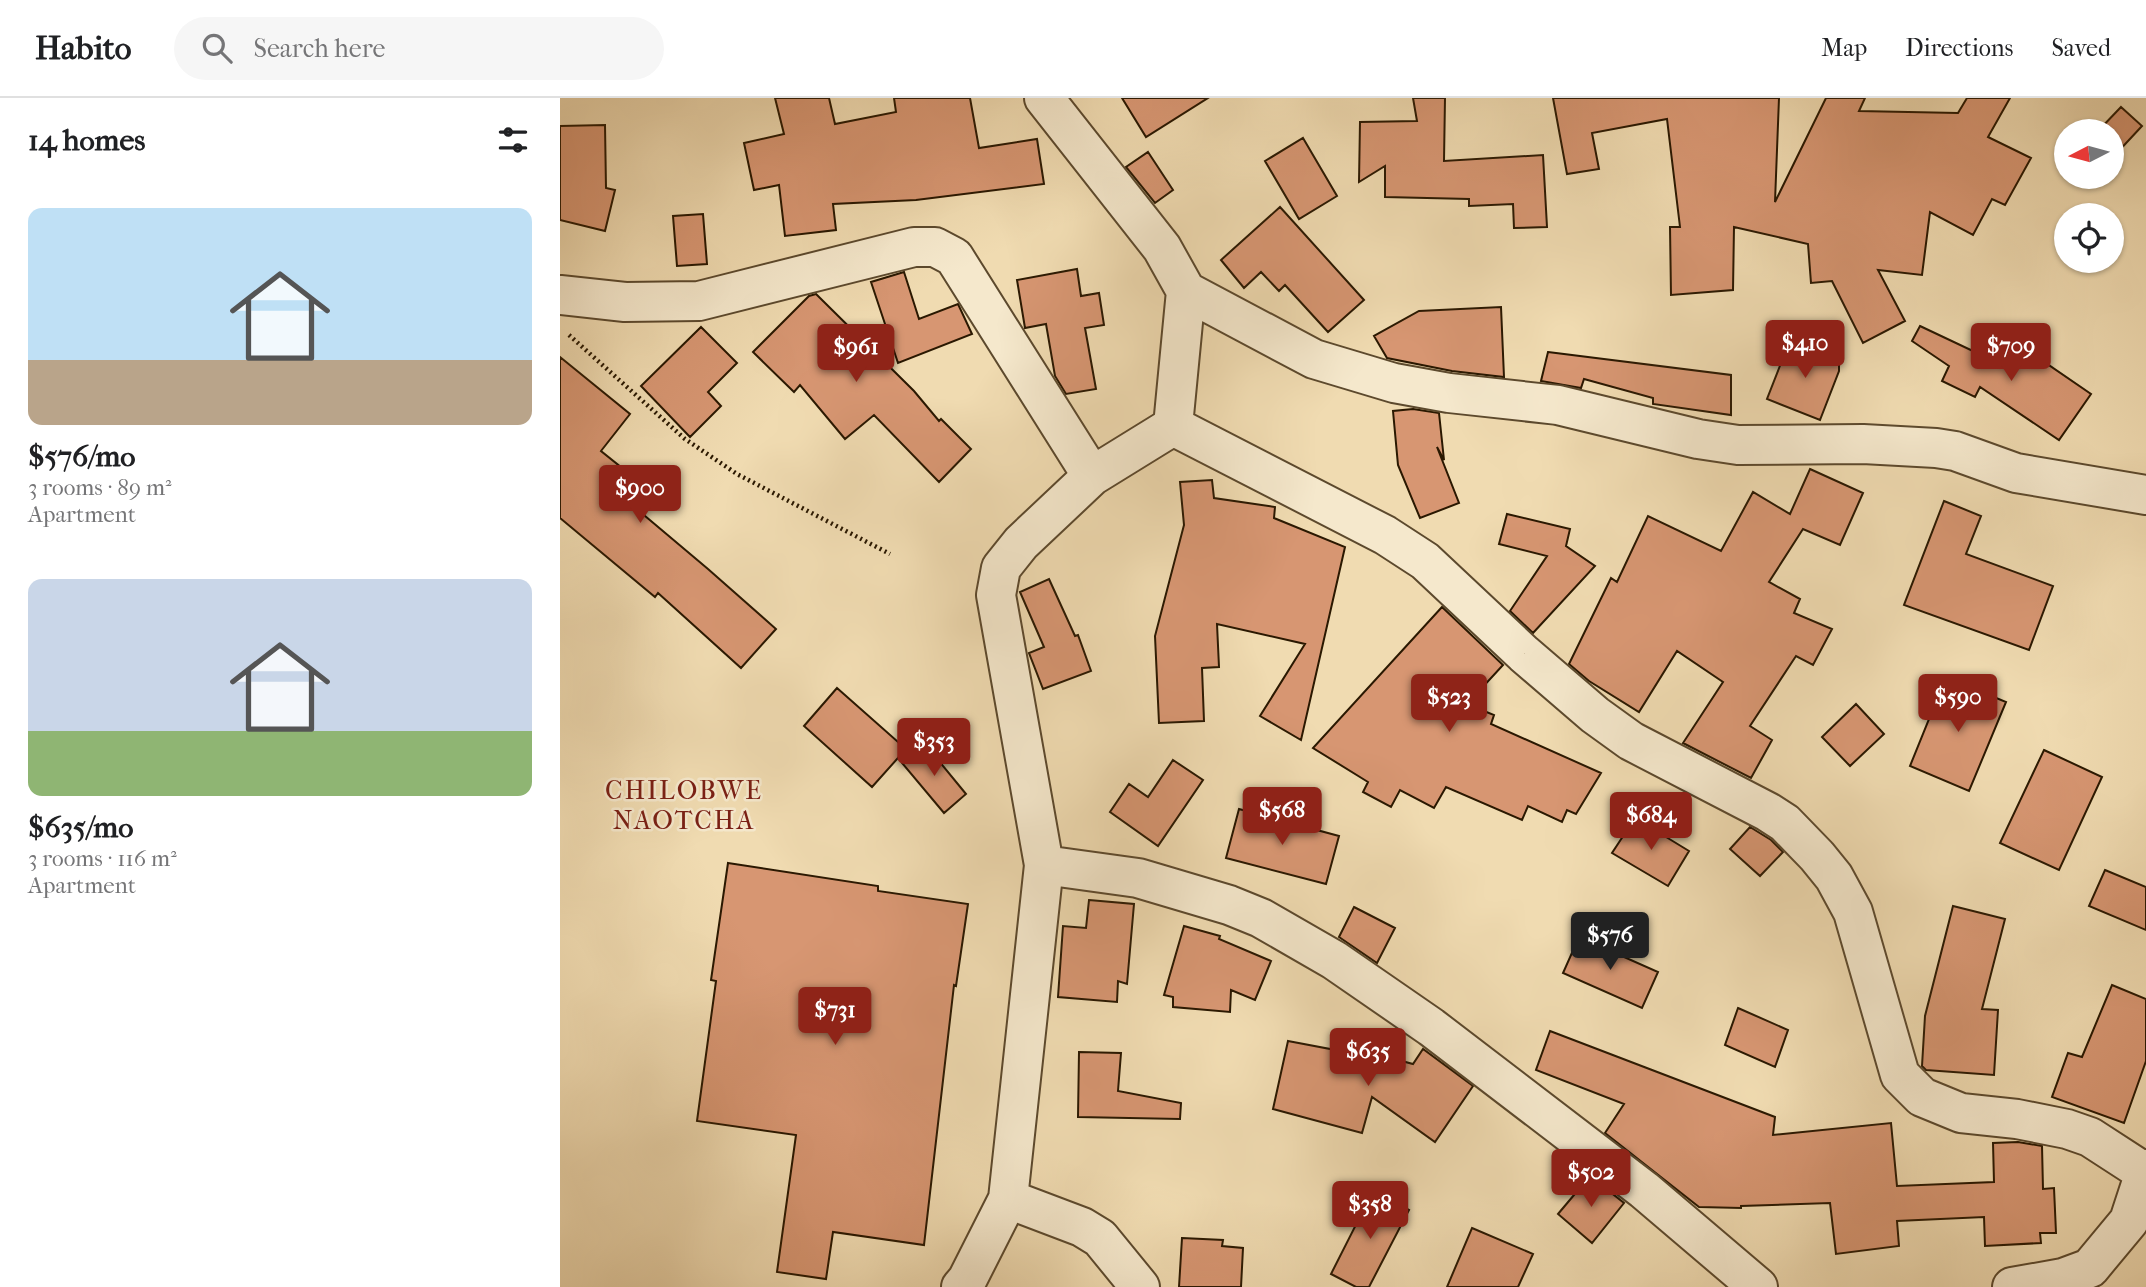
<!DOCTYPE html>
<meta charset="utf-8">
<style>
:root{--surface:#fff;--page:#f6f6f6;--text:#202124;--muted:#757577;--line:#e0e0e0;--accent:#8f2418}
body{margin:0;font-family:"IM FELL French Canon",serif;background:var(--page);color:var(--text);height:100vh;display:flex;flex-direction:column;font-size:26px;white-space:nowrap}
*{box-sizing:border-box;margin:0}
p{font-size:23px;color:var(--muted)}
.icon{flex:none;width:38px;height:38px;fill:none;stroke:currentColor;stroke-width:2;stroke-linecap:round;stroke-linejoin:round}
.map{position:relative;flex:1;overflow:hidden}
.side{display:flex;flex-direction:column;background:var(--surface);width:560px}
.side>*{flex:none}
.needle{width:46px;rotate:264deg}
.tools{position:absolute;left:1494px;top:21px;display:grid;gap:14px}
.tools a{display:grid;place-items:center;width:70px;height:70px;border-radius:50%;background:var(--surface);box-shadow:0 2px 5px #0004;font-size:35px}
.price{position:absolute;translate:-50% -60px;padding:0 16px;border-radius:7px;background:var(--accent);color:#fff;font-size:23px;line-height:46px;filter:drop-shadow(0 2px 4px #0008)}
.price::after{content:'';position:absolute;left:50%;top:42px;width:21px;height:16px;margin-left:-10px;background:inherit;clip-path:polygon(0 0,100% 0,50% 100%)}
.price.current{background:#222;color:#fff}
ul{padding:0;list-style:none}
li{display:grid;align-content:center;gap:14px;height:371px;padding:0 28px}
li span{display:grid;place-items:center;height:217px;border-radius:14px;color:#555}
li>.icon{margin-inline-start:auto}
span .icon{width:126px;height:126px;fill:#fffc;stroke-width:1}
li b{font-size:30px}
h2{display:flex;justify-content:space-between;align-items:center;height:84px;padding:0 28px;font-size:30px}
header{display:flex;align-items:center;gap:42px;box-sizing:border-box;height:98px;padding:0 35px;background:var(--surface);border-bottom:2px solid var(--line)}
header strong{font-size:33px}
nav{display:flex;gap:38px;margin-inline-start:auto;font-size:24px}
.search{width:490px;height:63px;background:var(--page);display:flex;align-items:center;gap:18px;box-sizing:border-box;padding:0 24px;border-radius:38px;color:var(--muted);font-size:26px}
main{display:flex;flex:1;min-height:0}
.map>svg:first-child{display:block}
.building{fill:#d79672;stroke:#2a1801;stroke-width:2}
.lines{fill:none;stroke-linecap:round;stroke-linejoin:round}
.minor-casing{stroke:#5c492d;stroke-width:42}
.path{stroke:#2a1801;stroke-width:4.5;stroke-dasharray:2 3.5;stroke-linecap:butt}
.minor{stroke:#f5e8cc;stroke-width:38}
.labels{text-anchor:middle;stroke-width:5;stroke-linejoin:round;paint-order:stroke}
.quarter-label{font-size:26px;letter-spacing:2px;fill:#7a1f14;stroke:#f5e8cc}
</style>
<header>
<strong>Habito</strong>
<div class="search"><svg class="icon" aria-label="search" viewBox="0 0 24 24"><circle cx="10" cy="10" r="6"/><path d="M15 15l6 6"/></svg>Search here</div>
<nav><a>Map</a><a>Directions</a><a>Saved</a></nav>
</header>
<main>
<section class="side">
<h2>14 homes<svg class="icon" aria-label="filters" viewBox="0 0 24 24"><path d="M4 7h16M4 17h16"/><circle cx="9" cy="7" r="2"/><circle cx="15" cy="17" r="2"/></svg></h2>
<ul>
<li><span style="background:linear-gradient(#bfe0f5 70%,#b9a48a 0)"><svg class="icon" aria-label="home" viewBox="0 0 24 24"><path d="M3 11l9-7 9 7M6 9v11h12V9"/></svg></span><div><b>$576/mo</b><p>3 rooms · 89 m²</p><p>Apartment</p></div></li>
<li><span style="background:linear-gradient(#c9d6e8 70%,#8fb573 0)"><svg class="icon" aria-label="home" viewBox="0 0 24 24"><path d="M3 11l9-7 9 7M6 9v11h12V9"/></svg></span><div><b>$635/mo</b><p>3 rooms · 116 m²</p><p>Apartment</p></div></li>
</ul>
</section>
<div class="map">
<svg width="1586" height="1189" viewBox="0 0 1586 1189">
<rect width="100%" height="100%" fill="#f0dbb1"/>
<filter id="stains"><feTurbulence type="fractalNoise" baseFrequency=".00286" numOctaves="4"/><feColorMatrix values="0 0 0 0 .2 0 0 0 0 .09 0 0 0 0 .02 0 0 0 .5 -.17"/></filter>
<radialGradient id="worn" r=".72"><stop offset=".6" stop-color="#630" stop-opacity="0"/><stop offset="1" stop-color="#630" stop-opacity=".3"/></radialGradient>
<path class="building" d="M215 0H269L275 26 336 14 334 0H410L419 50 477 41 484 86 356 102 273 106 276 132 225 138 219 87 194 92 184 45 224 36Z
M562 0H648L586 39Z
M853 0H885L884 63 983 57 987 129 954 130 953 106 909 108V101L825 99V68L799 84 800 24 857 23Z
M993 0H1219L1215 104 1266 0H1305L1299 13 1398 15 1407 0H1450L1428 39 1471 60 1445 107 1432 101 1413 137 1370 114 1362 177 1318 172 1345 223 1303 245 1272 183 1251 185 1248 146 1174 129 1173 192 1111 197 1110 129H1120L1107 21 1032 35 1039 71 1007 76Z
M1561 9 1582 28 1555 57 1552 54V33H1538Z
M45 27 46 90 55 92 45 133 0 122V28Z
M743 40 777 98 739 121 705 63Z
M588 54 613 92 595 105 566 69Z
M720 109 804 202 768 234 725 187 719 193 701 174 684 190 661 162Z
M143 116 147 166 117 168 113 118Z
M517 171 521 198 539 195 544 227 525 230 536 291 506 296 495 278 486 226 465 230 457 182Z
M344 174 359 221 398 206 412 236 338 265 311 184Z
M256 196 354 293 379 323 381 321 411 351 379 384 314 317 285 341 240 287 234 294 193 254 249 198Z
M941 209 944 279 892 273 827 260 814 238 859 213Z
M1360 228 1453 272 1467 252 1531 296 1499 342 1420 289 1415 299 1382 283 1389 268 1352 243Z
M141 229 177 265 148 294 161 308 130 339 81 288Z
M1230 242 1279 261V273L1260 322 1207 301Z
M988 254 1171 277V317L1093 306V300L1024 281 1021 290 981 283Z
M0 259 70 316 41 353 67 374 53 391 148 471 216 531 181 570 98 495 95 499 0 420Z
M853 311 879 315 884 362 877 349 899 405 860 420 838 367 833 313Z
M1250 371 1303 395 1280 447 1243 431 1209 484 1240 501 1234 515 1272 531 1253 567 1236 558 1190 628 1212 642 1191 680 1123 645 1163 584 1117 553 1079 614 1029 583 1009 566 1051 480 1057 484 1088 418 1161 453 1193 394 1230 416Z
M652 382 654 400 715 409 714 420 785 449 741 642 700 618 745 546 657 526 659 569 642 570 644 623 599 625 595 538 624 427 620 384Z
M1384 403 1421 418 1406 456 1493 488 1469 552 1344 507Z
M947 416 1010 431 1006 448 1035 468 973 535 950 513 987 458 939 446Z
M489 481 515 538 518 537 531 573 483 591 469 555 484 549 460 494Z
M882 509 943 567 907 606 934 617 931 626 1041 675 1016 716 1007 712 1002 724 968 708 962 722 886 689 874 710 840 692 831 709 803 694 808 684 753 650Z
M1386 579 1446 604 1409 693 1350 668Z
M277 590 346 651 312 689 244 628Z
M1296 606 1324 636 1290 668 1262 639Z
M365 646 406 696 384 715 342 665Z
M1484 652 1542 679 1499 772 1440 745Z
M613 662 643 682 598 748 550 714 569 686 588 699Z
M679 711 779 738 766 786 666 760Z
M1075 720 1129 753 1108 788 1052 755Z
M1190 729 1211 742 1223 754 1200 778 1170 751Z
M168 765 318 788V793L408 806 396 888 394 887 364 1147 273 1134 266 1181 217 1174 236 1037 137 1023 156 883 151 882Z
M1545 772 1586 789V832L1529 808Z
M529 802 574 806 567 886 558 883 557 904 498 899 503 828 526 830Z
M1393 808 1445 821 1422 911 1438 912 1434 977 1366 972 1362 968 1365 918Z
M794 809 835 830 817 865 779 839Z
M624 828 660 838 659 841 711 863 695 902 671 892 670 914 613 909V899L604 897Z
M1019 839 1098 874 1082 910 1003 875Z
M1552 887 1586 901V963L1564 1025 1492 999 1508 955 1522 959Z
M1178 910 1228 932 1215 969 1165 947Z
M990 933 1215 1019 1213 1037 1331 1025 1337 1088 1434 1084 1433 1045 1458 1044 1482 1048 1483 1091 1494 1090 1496 1135H1480L1481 1145 1425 1148 1424 1119 1337 1123 1339 1148 1276 1156 1270 1105 1181 1108V1110L1139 1109 1045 1035 1064 1006 976 972Z
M728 943 781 953 783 947 853 966 863 951 913 988 875 1044 812 999 802 1035 713 1011Z
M519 954 561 955 558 993 621 1005 620 1021 518 1019Z
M1030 1078 1064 1105 1032 1145 998 1116Z
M813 1093 849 1112 809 1189H796L771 1176Z
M912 1130 973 1156 958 1189H887Z
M622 1140 663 1142 662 1148 683 1150 681 1189H619Z"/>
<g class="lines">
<g class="minor-casing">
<path id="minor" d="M626 193 754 261 834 285 889 295 998 307 1138 341 1178 347 1303 346 1376 350 1395 353 1456 375 1586 397
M0 197 65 204 139 203 354 149H375L394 159 532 378
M613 328 825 437 865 463 964 556 1035 617 1071 643 1208 714 1225 725 1257 758 1274 779 1293 814 1340 977 1362 999 1401 1015 1457 1021 1507 1031 1530 1039 1584 1074
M484 767 578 780 669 807 701 820 774 862 871 929 1084 1092 1198 1189
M448 1101 522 1129 540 1140 580 1189
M401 1189 407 1182 448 1101 484 767 436 497 441 470 461 445 532 378 613 328 626 193 602 150 484 0
M1452 1189 1503 1180 1530 1170 1569 1123 1586 1071"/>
</g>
<path class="path" d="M9 237 125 341 177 376 330 456"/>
<use href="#minor" class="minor"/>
</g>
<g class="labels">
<g class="quarter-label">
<text x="124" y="701">CHILOBWE<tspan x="124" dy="30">NAOTCHA</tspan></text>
</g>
</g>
<rect width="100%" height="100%" filter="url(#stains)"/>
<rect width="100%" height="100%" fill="url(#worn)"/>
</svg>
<div class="tools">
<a><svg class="needle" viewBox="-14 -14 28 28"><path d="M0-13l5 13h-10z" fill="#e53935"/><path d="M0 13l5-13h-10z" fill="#757577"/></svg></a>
<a><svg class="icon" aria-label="locate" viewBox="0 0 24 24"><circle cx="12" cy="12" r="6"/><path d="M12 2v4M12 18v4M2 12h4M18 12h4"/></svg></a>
</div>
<b class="price" style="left:1245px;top:282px">$410</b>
<b class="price" style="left:1451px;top:285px">$709</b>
<b class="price" style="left:296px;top:286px">$961</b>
<b class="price" style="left:80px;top:427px">$900</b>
<b class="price" style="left:889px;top:636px">$523</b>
<b class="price" style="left:1398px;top:636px">$590</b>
<b class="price" style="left:374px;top:680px">$353</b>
<b class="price" style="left:722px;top:749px">$568</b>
<b class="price" style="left:1091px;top:754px">$684</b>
<b class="price current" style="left:1050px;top:874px">$576</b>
<b class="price" style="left:275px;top:949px">$731</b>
<b class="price" style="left:808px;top:990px">$635</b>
<b class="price" style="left:1031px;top:1111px">$502</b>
<b class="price" style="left:810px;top:1143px">$358</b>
</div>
</main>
